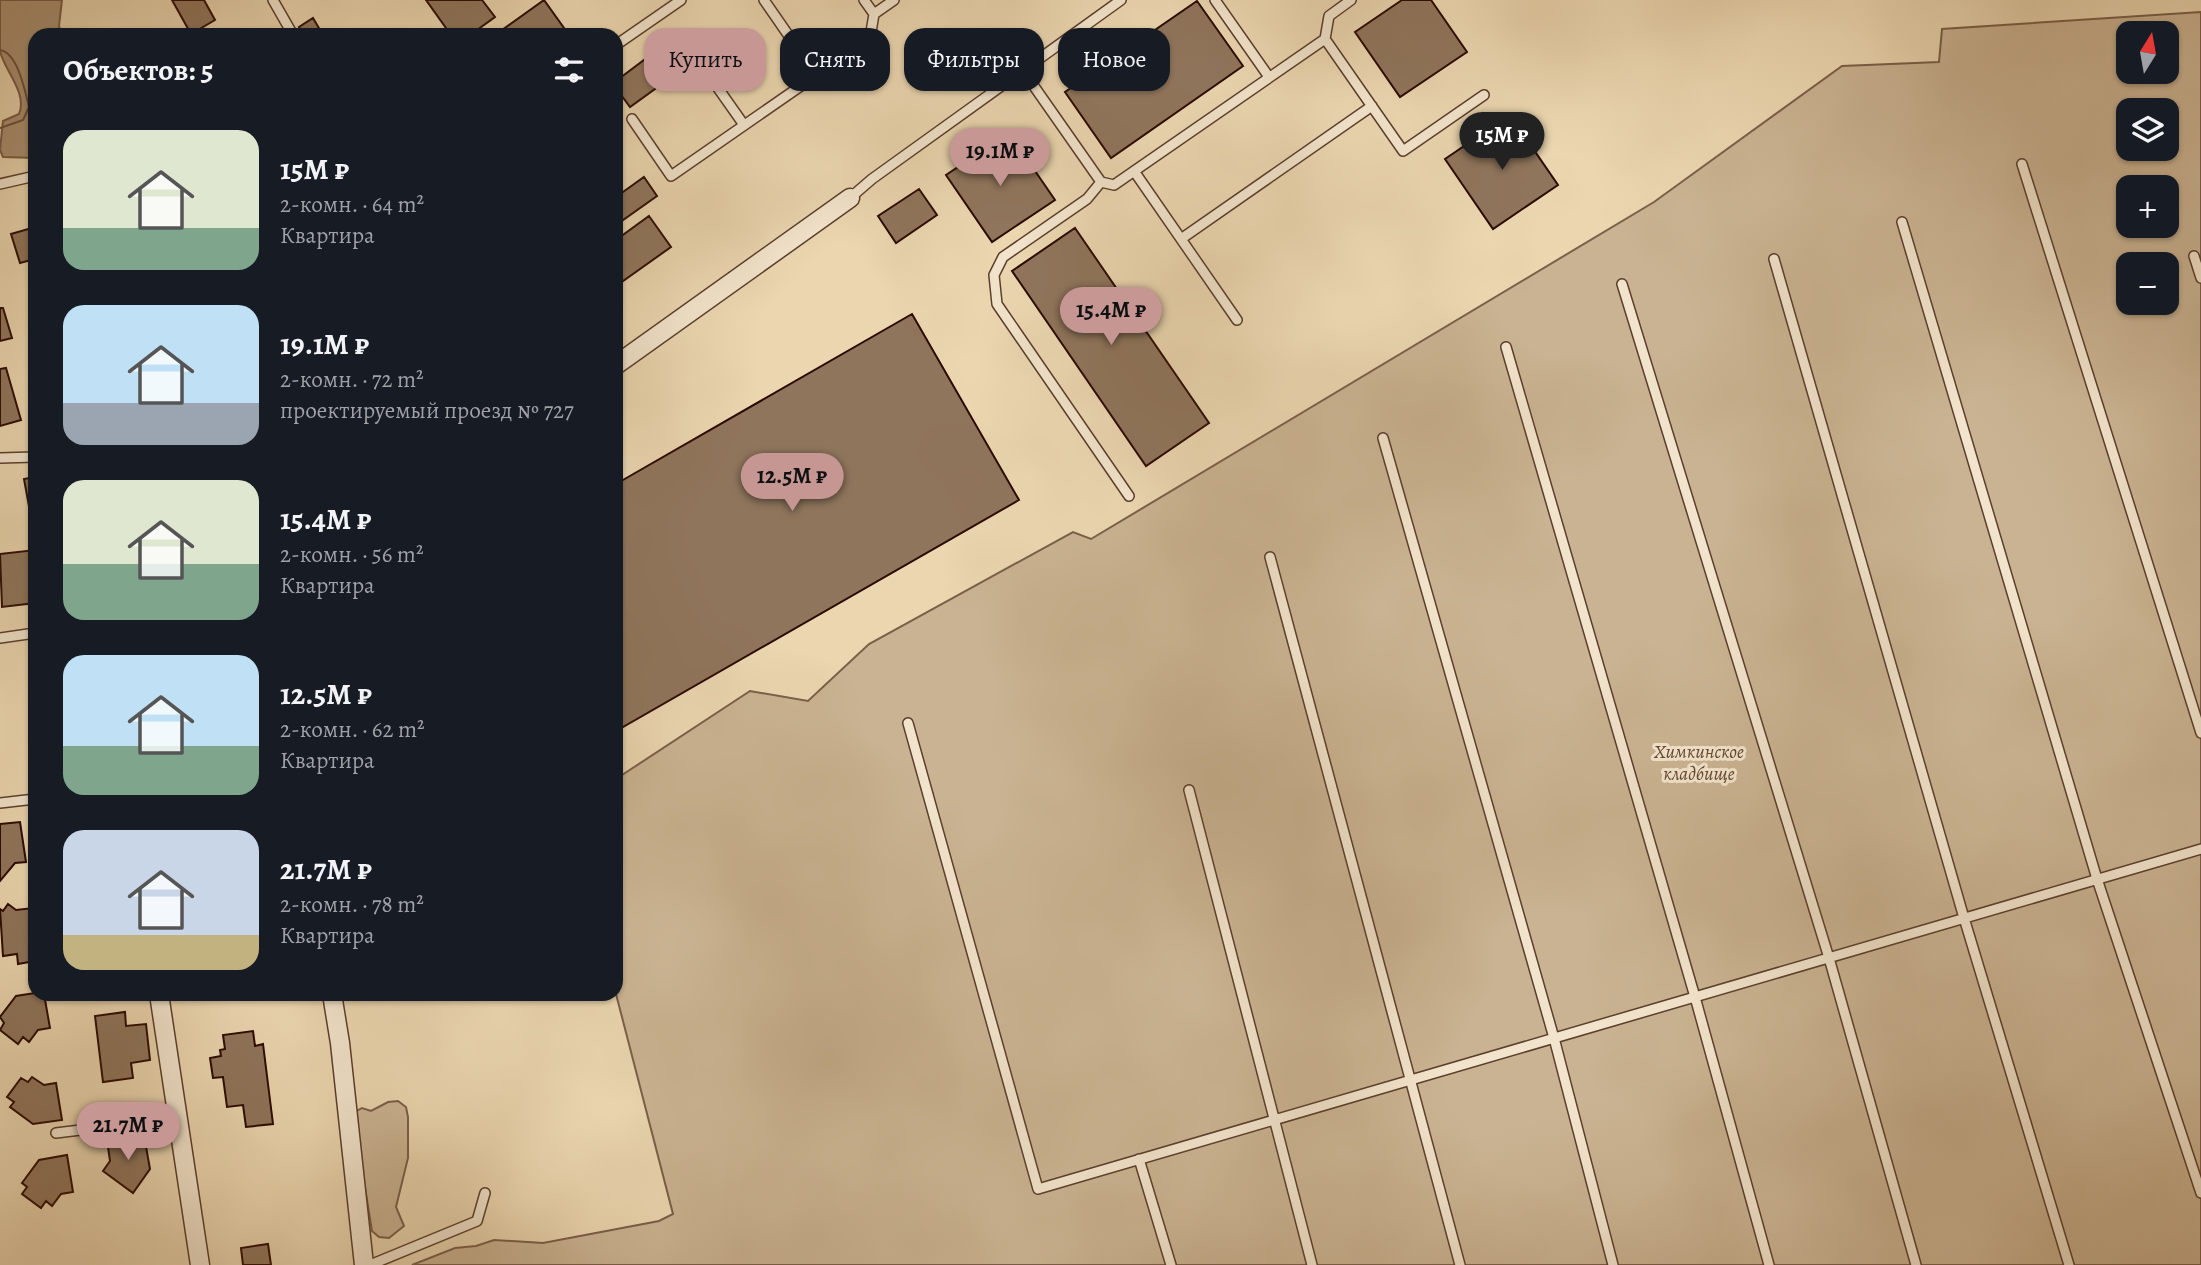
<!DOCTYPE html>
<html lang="ru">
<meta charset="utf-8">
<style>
:root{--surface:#171b24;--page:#242831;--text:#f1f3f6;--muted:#9ea1a6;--accent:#c59692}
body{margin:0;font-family:Alegreya,serif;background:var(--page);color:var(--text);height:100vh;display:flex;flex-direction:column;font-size:26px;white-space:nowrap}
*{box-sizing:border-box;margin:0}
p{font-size:23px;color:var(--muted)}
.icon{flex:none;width:38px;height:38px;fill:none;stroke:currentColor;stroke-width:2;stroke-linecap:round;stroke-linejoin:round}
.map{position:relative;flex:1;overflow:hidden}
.panel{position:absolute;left:28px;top:28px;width:595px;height:973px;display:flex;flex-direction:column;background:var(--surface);border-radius:21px;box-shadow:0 2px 5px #0004}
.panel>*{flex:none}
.top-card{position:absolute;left:644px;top:28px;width:665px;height:63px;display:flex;gap:14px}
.needle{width:46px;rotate:11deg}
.buttons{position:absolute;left:2116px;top:21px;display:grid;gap:14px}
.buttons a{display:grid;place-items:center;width:63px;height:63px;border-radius:14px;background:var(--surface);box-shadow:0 2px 5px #0004;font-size:35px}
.price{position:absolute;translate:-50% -60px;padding:0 16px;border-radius:24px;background:var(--accent);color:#111;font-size:23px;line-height:46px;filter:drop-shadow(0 2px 4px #0008)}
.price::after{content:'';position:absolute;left:50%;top:42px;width:21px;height:16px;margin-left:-10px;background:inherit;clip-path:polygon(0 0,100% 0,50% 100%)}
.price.on{background:#222;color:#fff}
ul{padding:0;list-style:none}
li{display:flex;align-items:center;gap:21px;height:175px;padding:0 35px}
li span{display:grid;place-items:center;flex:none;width:196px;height:140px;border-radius:21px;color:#555}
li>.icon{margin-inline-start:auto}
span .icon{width:84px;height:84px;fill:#fffc;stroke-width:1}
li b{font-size:30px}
h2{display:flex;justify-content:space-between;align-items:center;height:84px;padding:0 35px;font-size:30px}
.chip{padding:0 24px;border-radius:21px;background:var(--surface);box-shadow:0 2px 5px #0004;font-size:24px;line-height:63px}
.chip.on{background:var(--accent);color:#111}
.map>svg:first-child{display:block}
.green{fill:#cab392;stroke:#7a5f49;stroke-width:2;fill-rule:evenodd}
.water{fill:#aa9174;stroke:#775b46;stroke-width:2}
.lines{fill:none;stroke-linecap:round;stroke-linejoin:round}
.shore{stroke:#6a4e3a;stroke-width:2}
.building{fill:#8f755c;stroke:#2b0b00;stroke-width:2}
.lane-casing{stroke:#5b3e2c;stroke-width:12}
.street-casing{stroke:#5b3e2c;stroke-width:21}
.lane{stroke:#f2e4cc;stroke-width:9}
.street{stroke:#f2e4cc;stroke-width:18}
.labels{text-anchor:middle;stroke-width:6;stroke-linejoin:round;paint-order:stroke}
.park-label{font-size:19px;font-style:italic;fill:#634633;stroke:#f2e4cc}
</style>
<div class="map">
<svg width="2201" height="1265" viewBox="0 0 2201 1265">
<rect width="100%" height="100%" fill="#ebd6b0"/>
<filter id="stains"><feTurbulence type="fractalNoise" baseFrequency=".00286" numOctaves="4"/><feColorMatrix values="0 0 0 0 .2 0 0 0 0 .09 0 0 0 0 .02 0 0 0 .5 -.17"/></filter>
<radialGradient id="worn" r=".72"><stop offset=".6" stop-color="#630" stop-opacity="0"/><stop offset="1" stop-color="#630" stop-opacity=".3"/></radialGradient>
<path class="green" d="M2201 12V1265H412L455 1248 476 1246 494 1240 543 1243 659 1221 673 1214 616 994V779L750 691 808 701 869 644 1073 532 1091 539 1654 202 1842 66 1939 62 1942 29ZM2128 33H2166V72H2128ZM2128 110H2166V149H2128ZM2128 187H2166V226H2128ZM2128 264H2166V303H2128Z
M398 1101 406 1107 408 1117V1158L396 1207 404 1226 389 1238 379 1237 372 1231 353 1113 362 1108 371 1111 388 1102Z"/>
<path class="water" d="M0 0H62L59 26 62 35H35V158L3 157 0 150 3 121 19 114C28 93 4 70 0 51 0 36 0 16 0 0Z"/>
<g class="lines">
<path class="shore" d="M0 50C18 53 25 91 29 107L23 120 0 128"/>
</g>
<path class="building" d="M172 0H204L215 20 191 34Z
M426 0H482L495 17 470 35H451Z
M544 0 569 35H495Z
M1402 0H1431L1467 52 1400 97 1355 32Z
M1197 1 1243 66 1111 158 1065 92Z
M313 18 323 35H304L299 27Z
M648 57 666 81 630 107 616 88V81Z
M1510 115 1558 185 1493 229 1445 159Z
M1009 133 1055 200 992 242 946 175Z
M644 177 657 196 616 225V197Z
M919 189 937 215 896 243 878 216Z
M649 216 671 247 616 286V240Z
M35 227V259L20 263 11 234Z
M1075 228 1209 423 1146 466 1012 271Z
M0 308H3L12 338 0 341Z
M912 314 1019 500 616 731V484Z
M6 368 21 420 0 426V369Z
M35 477V511L30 512 24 479Z
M35 550V603L2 607 0 554Z
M20 822 26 862 15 863 0 881V824Z
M8 904 16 910 33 908 35 961 18 964 17 954 3 956 0 909 3 911Z
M35 993 44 994 50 1028 38 1030 29 1042 23 1037 18 1044 0 1030 4 1023 0 1017 16 996Z
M125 1012 126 1026 146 1024 150 1060 131 1063 133 1078 103 1082 95 1016Z
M253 1031 255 1046 263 1044 273 1124 246 1127 243 1105 227 1107 223 1077 213 1078 210 1058 221 1056 220 1050 225 1049 223 1035Z
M32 1077 44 1085 56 1083 62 1120 33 1124 10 1107 14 1102 7 1097 21 1078 28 1082Z
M137 1134 138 1142 145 1141 150 1169 133 1193 103 1171 110 1161 108 1147 115 1146 114 1138Z
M67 1155 73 1192 61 1194 52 1206 46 1201 41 1208 22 1194 27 1187 22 1183 39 1160Z
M268 1244 271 1265H243L241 1248Z"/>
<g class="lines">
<g class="lane-casing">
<path id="lane" d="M273 0 293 35
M764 0 816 75
M864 0 874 14 894 0
M1215 0 1269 77
M740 37 701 64 744 125
M1325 39 1403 151 1484 95
M616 45 681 0
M1024 72 1101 182 1114 185 1325 39 1329 16 1351 0
M632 119 671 176 870 38 874 14
M2022 164 2201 733
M1134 171 1237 320
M1101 182 1087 199 1003 257 994 275 997 304 1129 496
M0 184 35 176
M850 198 872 179 1121 0
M1902 222 2097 879 2201 1193
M1181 239 1372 106
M2194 256 2201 278
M1774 259 1964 918 2069 1265
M1622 284 1829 958 1916 1265
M1506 347 1695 997 1769 1265
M1383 438 1554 1038 1613 1265
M0 458 35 457
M1270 557 1460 1265
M0 638 35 633
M908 723 1038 1189 2201 849
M1189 790 1312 1265
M0 803 35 799
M34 970H35
M56 1133 178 1118
M1139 1159 1171 1265
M370 1265 477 1221 485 1193"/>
</g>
<g class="street-casing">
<path id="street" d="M616 365 850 198
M159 994 200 1265
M332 994 340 1043 364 1265"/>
</g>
<use href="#lane" class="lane"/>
<use href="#street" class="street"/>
</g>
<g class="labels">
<g class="park-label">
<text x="1699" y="758">Химкинское<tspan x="1699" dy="22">кладбище</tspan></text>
</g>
</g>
<rect width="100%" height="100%" filter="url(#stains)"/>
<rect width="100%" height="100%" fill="url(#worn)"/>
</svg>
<div class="buttons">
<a><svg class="needle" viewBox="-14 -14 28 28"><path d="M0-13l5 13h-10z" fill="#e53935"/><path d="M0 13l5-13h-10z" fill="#9ea1a6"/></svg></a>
<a><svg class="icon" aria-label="layers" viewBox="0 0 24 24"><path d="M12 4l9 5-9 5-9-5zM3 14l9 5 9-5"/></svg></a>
<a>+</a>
<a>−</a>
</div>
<b class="price on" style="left:1502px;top:172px">15M ₽</b>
<b class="price" style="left:1000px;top:188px">19.1M ₽</b>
<b class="price" style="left:1111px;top:347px">15.4M ₽</b>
<b class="price" style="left:792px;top:513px">12.5M ₽</b>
<b class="price" style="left:128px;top:1162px">21.7M ₽</b>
<div class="top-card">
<a class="chip on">Купить</a>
<a class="chip">Снять</a>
<a class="chip">Фильтры</a>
<a class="chip">Новое</a>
</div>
<section class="panel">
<h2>Объектов: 5<svg class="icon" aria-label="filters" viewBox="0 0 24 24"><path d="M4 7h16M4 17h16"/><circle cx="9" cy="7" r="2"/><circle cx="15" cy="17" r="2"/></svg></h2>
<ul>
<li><span style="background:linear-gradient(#dfe7d0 70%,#7fa58c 0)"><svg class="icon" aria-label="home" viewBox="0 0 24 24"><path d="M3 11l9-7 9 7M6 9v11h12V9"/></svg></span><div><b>15M ₽</b><p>2-комн. · 64 m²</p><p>Квартира</p></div></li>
<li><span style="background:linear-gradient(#bfe0f5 70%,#9aa5b1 0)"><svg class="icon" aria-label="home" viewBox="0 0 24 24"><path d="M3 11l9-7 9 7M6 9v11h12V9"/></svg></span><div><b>19.1M ₽</b><p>2-комн. · 72 m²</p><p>проектируемый проезд № 727</p></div></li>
<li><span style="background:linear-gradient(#dfe7d0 60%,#7fa58c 0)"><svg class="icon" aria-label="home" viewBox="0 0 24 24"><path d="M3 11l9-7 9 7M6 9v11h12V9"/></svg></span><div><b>15.4M ₽</b><p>2-комн. · 56 m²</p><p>Квартира</p></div></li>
<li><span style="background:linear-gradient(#bfe0f5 65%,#7fa58c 0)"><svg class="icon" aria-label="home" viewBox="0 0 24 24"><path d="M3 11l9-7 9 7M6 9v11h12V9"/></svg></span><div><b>12.5M ₽</b><p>2-комн. · 62 m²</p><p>Квартира</p></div></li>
<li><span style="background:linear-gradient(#c9d6e8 75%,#c2b280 0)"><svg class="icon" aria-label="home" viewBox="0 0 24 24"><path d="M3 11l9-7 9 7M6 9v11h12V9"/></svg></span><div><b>21.7M ₽</b><p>2-комн. · 78 m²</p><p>Квартира</p></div></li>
</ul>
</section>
</div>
